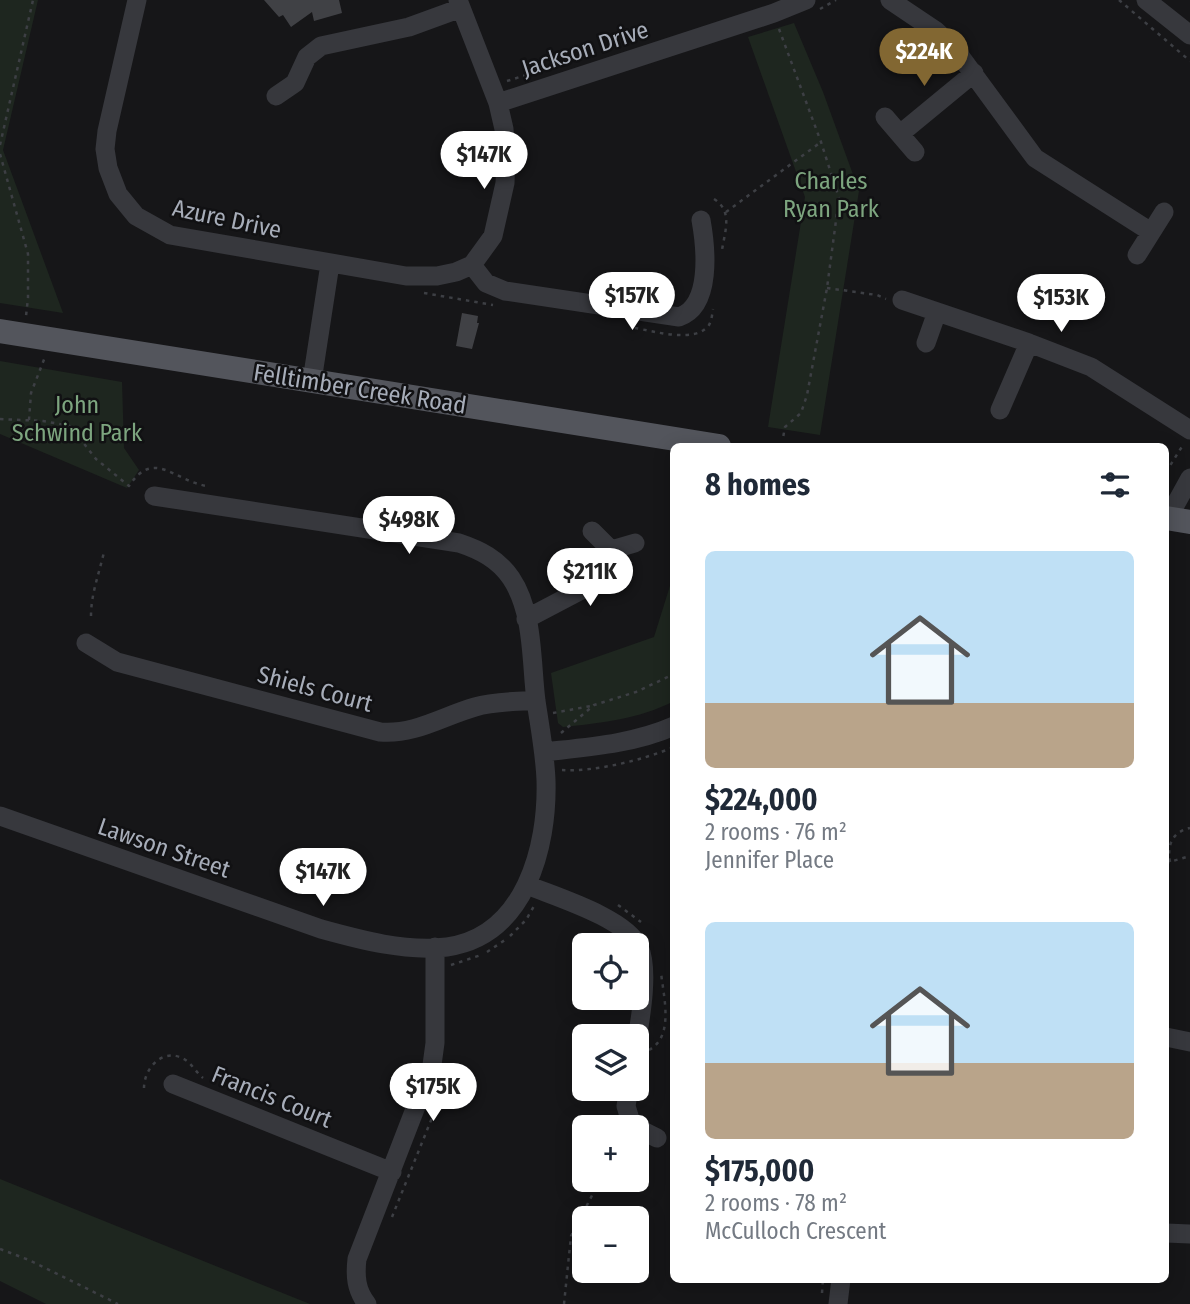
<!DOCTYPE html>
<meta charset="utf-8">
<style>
:root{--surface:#fff;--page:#f6f6f7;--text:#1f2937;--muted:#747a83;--accent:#826732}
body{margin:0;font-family:"Fira Sans Condensed",sans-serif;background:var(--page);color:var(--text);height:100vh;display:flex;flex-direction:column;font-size:26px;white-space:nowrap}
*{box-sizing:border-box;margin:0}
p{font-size:23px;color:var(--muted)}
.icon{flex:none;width:38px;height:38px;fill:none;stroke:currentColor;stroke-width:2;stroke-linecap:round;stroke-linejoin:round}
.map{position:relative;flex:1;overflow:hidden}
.details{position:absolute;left:670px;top:443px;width:499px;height:840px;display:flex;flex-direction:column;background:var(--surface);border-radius:10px;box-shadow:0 4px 18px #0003}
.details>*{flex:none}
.buttons{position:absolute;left:572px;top:933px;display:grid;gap:14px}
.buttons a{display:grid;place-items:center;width:77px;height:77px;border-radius:10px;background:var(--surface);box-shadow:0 4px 18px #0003;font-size:35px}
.price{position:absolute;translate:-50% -60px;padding:0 16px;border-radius:24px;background:#fff;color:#222;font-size:23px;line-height:46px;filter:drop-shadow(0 2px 4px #0008)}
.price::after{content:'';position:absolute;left:50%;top:42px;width:21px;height:16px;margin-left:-10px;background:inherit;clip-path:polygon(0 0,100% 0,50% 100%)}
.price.on{background:var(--accent);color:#fff}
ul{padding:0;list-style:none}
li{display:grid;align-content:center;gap:14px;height:371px;padding:0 35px}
li span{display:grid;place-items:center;height:217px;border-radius:10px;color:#555}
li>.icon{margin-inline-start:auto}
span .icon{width:126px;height:126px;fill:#fffc;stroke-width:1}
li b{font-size:30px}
h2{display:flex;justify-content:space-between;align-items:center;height:84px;padding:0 35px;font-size:30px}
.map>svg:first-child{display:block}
.green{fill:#1e261f}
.building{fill:#404145}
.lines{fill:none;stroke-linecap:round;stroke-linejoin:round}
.path{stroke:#3d3f44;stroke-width:2.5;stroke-dasharray:3.5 5;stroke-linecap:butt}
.minor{stroke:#37383d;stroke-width:19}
.major{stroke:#53555c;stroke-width:24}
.labels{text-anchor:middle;stroke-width:5;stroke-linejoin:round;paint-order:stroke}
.street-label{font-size:24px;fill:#a7adb9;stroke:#111113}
.park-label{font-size:24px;fill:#7da57f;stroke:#111113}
</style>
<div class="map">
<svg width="1190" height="1304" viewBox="0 0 1190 1304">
<rect width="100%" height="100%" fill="#161618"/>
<path class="green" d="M0 0H38L3 150 63 313 0 303Z
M794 23 823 92 859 191 820 435 768 427 805 197 748 37Z
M0 361 122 382 124 448 139 470 127 488 0 434Z
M674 573V701C640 719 601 723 563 727L558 723 551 673 654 637Z
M0 1179 310 1304H46L0 1281Z"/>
<path class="building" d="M264 0H339L342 13 314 21 312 12 291 27 283 15 279 17Z
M462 313 478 316 477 323H479L472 349 456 346Z"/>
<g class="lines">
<path class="path" d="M1119 0 1190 61
M820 9 836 0
M779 29 821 142 839 198 827 288 807 395 801 413 785 427 783 438
M507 81 558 65
M0 145 33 0
M0 154 28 254V298L26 316
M714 199C733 211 725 231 722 250
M726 212 821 142
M827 288 877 295 886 299
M424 293 493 305
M635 328C653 331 696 344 709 325 712 320 712 314 713 309
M0 419 43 421 70 426 96 459 129 486C154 448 174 481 207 486
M29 420 31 393 45 357
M1166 472 1183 445
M91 616C91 594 99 574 104 552
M553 713 591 706
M561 733 594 705 636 692 674 674
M562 770C595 772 643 760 674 747
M1170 862C1167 845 1172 832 1190 828
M1166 863 1190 856
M618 905 641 922
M510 936 526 920 534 906
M487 952 505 940
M451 965 481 955
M649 1050C675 1036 663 995 661 972
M144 1088C144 1067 165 1045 187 1061 193 1066 197 1073 203 1078
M392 1217 440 1098 448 1073
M0 1249 29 1260 118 1304
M822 1293 823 1279
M564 1304 571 1236 600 1180"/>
<path class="minor" d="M137 0 107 131 105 149 108 168 118 194 136 216 170 235 406 276H437L456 272 472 265 493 236 505 183 506 155 504 129 498 103 458 0
M890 0 936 31 955 49 1035 158 1151 232
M1146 0 1190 35
M276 96 295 83 307 57 321 46 409 27 461 8
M498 103 774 13 806 0
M885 117 915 152
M900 134 974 73
M1137 255 1164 212
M472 265 486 283 505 291 679 317C712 306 706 248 701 220
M902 300 1029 343 1091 367 1190 430
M926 343 937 312
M312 381 330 264
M1000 410 1029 343
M1168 518 1190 478
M592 531 611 550 635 543
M526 619 585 588 592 581 611 550
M86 643 117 662 380 732C415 735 443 716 475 707 495 701 516 702 536 700
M544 752C588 747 633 744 674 726
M0 816 321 929C361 940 405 952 447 947 525 936 548 847 546 780 545 754 540 728 536 701 531 662 534 612 511 578 498 559 480 550 459 543L154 496
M527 885C556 897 626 918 639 947 649 969 641 1015 637 1039
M1166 1037 1190 1042
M637 1060 639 1074 637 1076
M173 1084 392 1172
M629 1088 626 1106 632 1126
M637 1128 657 1138
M1166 1233 1190 1234
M367 1304C356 1290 355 1276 357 1259L432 1065 435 1043V947
M838 1304 841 1279"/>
<path class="major" d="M0 331 719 446
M1166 518 1190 522"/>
</g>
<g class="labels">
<g class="street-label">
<text transform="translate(585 49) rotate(-18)" y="8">Jackson Drive</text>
<text transform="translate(227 219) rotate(12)" y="8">Azure Drive</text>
<text transform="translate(360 389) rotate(9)" y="8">Felltimber Creek Road</text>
<text transform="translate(315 689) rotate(15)" y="8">Shiels Court</text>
<text transform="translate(164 848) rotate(19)" y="8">Lawson Street</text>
<text transform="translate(272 1097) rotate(22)" y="8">Francis Court</text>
</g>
<g class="park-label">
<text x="831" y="189">Charles<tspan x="831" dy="28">Ryan Park</tspan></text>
<text x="77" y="413">John<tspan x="77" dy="28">Schwind Park</tspan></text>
</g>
</g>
</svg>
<div class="buttons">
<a><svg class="icon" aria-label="locate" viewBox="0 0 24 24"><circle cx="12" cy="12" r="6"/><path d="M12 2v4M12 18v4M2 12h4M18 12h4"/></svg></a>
<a><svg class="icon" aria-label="layers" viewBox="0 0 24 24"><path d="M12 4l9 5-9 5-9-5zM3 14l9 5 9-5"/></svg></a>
<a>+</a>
<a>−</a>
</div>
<b class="price on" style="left:924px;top:88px">$224K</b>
<b class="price" style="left:484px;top:191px">$147K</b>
<b class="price" style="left:632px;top:332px">$157K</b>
<b class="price" style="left:1061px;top:334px">$153K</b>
<b class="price" style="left:409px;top:556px">$498K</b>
<b class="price" style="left:590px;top:608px">$211K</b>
<b class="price" style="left:323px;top:908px">$147K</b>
<b class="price" style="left:433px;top:1123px">$175K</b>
<section class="details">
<h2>8 homes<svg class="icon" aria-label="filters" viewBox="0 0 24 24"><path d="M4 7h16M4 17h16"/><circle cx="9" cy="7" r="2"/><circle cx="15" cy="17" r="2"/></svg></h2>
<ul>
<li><span style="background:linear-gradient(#bfe0f5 70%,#b9a48a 0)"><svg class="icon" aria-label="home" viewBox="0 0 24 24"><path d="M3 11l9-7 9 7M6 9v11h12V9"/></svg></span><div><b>$224,000</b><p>2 rooms · 76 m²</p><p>Jennifer Place</p></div></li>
<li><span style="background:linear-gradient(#bfe0f5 65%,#b9a48a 0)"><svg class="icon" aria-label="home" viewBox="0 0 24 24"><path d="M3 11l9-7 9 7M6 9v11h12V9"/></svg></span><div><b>$175,000</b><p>2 rooms · 78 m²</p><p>McCulloch Crescent</p></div></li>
</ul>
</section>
</div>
